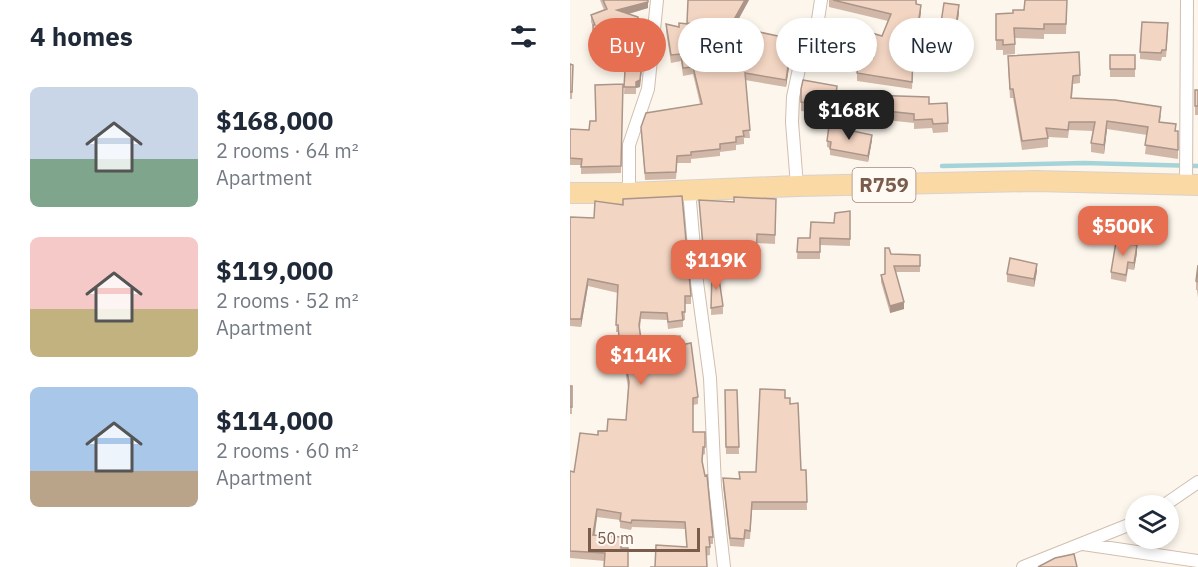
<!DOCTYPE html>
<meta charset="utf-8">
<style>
:root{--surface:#fff;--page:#f2f2f3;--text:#1f2937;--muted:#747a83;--accent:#e76f51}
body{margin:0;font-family:"IBM Plex Sans",sans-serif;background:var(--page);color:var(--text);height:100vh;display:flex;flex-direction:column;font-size:22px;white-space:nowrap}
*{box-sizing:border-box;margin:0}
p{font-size:20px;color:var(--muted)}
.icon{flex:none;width:33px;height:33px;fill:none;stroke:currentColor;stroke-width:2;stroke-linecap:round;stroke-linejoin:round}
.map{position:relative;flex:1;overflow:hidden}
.sheet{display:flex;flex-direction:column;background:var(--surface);width:570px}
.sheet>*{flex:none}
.banner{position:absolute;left:18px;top:18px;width:519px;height:54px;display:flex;gap:12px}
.fabs{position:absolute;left:555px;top:495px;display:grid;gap:12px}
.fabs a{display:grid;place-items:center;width:54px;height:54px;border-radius:50%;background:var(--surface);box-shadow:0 3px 9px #0003;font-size:30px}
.scale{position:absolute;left:18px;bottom:15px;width:112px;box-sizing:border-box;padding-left:6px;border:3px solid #7a5c4d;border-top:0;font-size:16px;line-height:21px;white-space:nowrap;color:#7a5c4d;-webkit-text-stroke:4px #fffaf3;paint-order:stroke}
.price{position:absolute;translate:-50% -51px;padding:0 14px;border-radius:12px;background:var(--accent);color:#fff;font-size:20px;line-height:39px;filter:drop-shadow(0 2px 3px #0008)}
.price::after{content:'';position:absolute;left:50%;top:36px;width:18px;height:14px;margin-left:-9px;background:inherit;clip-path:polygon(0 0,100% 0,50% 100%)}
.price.current{background:#222;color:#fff}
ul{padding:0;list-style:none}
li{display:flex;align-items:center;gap:18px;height:150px;padding:0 30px}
li span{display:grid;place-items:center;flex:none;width:168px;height:120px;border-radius:9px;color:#555}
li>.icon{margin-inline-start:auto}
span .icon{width:72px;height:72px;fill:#fffc;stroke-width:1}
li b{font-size:26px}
h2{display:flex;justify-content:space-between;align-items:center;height:72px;padding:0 30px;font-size:26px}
.chip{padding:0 21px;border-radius:27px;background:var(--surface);box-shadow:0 3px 9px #0003;font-size:21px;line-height:54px}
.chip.current{background:var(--accent);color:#fff}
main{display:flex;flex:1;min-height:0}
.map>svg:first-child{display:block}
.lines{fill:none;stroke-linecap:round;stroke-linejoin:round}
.stream{stroke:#a5d3da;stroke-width:4.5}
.minor-casing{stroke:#d1beb0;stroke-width:14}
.primary-casing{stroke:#dad1cd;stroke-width:22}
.minor{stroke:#fff;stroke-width:12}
.primary{stroke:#fbd9a5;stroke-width:20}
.wall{fill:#d1b7a8;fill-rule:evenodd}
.shaded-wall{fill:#aa9588}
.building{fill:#f3d5c3;stroke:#aa9588;stroke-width:1.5}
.labels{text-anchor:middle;stroke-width:6;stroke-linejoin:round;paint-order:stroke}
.shield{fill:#fffaf3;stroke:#a28b7f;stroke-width:1.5}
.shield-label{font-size:20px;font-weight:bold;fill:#7a5c4d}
</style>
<main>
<section class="sheet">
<h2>4 homes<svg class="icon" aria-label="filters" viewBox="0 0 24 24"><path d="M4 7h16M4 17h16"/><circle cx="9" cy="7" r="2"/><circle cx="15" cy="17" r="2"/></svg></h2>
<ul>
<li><span style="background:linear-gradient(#c9d6e8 60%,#7fa58c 0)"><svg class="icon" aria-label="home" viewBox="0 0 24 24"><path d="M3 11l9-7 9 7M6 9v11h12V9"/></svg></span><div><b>$168,000</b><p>2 rooms · 64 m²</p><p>Apartment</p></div></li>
<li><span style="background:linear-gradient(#f6c9c9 60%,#c2b280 0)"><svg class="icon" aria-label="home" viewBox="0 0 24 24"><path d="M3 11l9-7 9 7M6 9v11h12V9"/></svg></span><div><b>$119,000</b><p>2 rooms · 52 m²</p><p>Apartment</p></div></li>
<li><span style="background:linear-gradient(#a9c7e8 70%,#b9a48a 0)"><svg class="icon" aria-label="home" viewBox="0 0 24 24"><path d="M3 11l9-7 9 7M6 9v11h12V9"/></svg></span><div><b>$114,000</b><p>2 rooms · 60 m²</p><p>Apartment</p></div></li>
</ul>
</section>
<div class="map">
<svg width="628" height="567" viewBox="0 0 628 567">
<rect width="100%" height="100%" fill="#fdf6ec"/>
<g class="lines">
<path class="stream" d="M372 166 514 163 628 166"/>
<g class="minor-casing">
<path id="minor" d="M616 185 617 0
M227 186 222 122 223 97 229 69 247 26 251 0
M119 190 127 282 140 378 145 486 154 567
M59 193V145L78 89 87 0
M593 506 628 482
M513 544 628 561
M453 567 566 522"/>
</g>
<g class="primary-casing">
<path id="primary" d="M0 193H59L227 186 465 181 628 185"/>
</g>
<use href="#minor" class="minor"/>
<use href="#primary" class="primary"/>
</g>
<path class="wall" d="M30 0H78V8L59 14 69 33 75 40 70 87 66 88V94H54L56 61 24 58 23 26 21 22V15L34 10Z
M118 0H179L166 24 175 29 222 47 216 87 175 80 180 138H174V144L166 145V150L150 152V156L121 159V163H107L106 179 75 180 71 127 130 104 123 74 113 76 111 61 101 63 96 31V24L109 27 117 24ZM128 32 159 34 158 51 127 49Z
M259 0H347L346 4 351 12 343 64 342 89 287 81V73L303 58 304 55 285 47V40L312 36 318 21 259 7Z
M497 0 496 34H474V39L445 38V54L433 55V50H426V14L443 13Z
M389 13 383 52 368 49V42Z
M598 31 596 57H592L591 61 570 59V52Z
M540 55H565V77H540Z
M0 64 3 65 2 99H0Z
M438 64 510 75V83L503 84 502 98 591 115 590 122 606 131H608V159L575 154 577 135 537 129 534 154 521 152V143L523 131 499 130 498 138 478 137V147L452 150 443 98H440Z
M53 84 51 173 11 174V165H0V129L19 130Z
M231 89 267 95 359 104 378 123V132L363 133 362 128 344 129V123L231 111Z
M625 90H628V115H625Z
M302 140 298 162 260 155V148L257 147V141Z
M53 199 121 296V304H115V320H113V327L98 329 97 320 71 319 70 328 71 340 111 345 128 397V404L123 405V432H135V454L133 455 132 462 143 537V544H140V555L85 567 117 547 115 529 62 527 61 530 50 528V520L27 517 25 535 51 537 35 561 0 558V471L4 472 28 435 37 431 56 420 58 388 53 357H50L48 332H46L48 293 18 286 11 327 0 326V217L24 218 53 204Z
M206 199 205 244 187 243 186 267 143 265V255H133L129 200 164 202Z
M280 211V246L250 245V259H227L228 238H240Z
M567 253 564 270 558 269 556 282 541 279V272Z
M321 254 350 255V272H326L334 309 320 313 311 282V275L315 274Z
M628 265V298L627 290H626V281Z
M467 271 464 287 437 282V274Z
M142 272 153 306V314L141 315Z
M0 386H2V414H0Z
M155 390H167L169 454H156Z
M215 398 220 404 231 470H236L237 510H182L180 539H175L174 547 160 546 153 486V478L169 479V472H186Z"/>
<path class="shaded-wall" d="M175 0H179L162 31V23Z
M78 2V8L47 17V10Z
M351 5V12L343 64 342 89 343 56Z
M389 5V13L383 52V44Z
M75 33 70 87 66 88V82Z
M222 39V47L216 87V80Z
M537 121V129L534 154V145Z
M302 135V140L298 162V156Z
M567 245V253L564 270V263Z
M467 264V271L464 287V279Z
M18 279V286L11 327V319Z
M334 302V309L320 313V306Z
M27 509V517L23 543V535Z"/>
<path class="building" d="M33 0H78V2L47 10 68 17 69 33H75L70 80 66 82V87H54L56 54 24 51 23 25H25L21 15 37 9Z
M118 0H175L162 23 175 24V29L222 39 216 80 175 73 180 130 173 131 174 136 166 137V142L150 144V149L121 152V155L107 156 106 172 75 173 71 127 76 113 132 104 123 67 113 68 111 54 101 55 96 24 109 27V23L128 25 127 49 158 51 160 26 117 23Z
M263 0H346V4L351 5 343 56 342 82 287 73 290 55 303 58 306 48 285 40 288 29 312 36 321 14Z
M455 0H497L496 24H474V29L444 28 445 44 433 45V40H426V14L443 13V10H454Z
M374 3 389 5 383 44 368 42Z
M572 22 598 23 596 50H592L591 53 570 52Z
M509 52 510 75 503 76 501 98 545 100 591 107 589 122 606 124 605 131H608V150L575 145 578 127 537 121 534 145 521 143 525 122H499L498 130 476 128 478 138 452 141 443 89H440L438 56Z
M540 55H565V69H540Z
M0 64 3 65 2 92H0Z
M233 80 267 86 266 94 359 97V104L377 103 378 123 363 124 362 119 344 120V114L231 102V89Z
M53 84 51 166 11 167 12 159 0 158V129L19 130 20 121H26L25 85Z
M625 90H628V106H625Z
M259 126 302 135 298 156 260 149 261 142 257 141Z
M112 196 121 296H115V312H112L113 320 98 322 97 313 71 312 69 325 71 340 110 336 111 345 121 343 128 397 123 398V432H135V447H133L132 461 135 476 137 475 143 537H139L140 547H136L137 567H80H85L86 545 117 547 115 522 62 520 61 523 50 521 51 513 27 509 23 535 51 537V548H58V567H34L35 553 0 551V471L4 472 10 433 28 435V431H37L38 419 56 420 59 382 53 350H50L48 325H46L48 285 18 279 11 319H0V217L24 218 25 201 53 205V199Z
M164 197 206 199 205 235 187 234 186 258 143 256V246H133L129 200 164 202Z
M280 211V239L250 238V252H227L228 238H240L241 222 264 223 265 213Z
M546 242 567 245 564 263 558 262 556 275 541 272Z
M315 248H319L321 254 350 255V266H324L334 302 320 306 311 275 315 274Z
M440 258 467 264 464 279 437 274Z
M628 265V282L626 281Z
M142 272H148L153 306 141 308Z
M0 386H2V407H0Z
M190 389 215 390V398H220V404L228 403 231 470H236L237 502H182L180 531 175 530 174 539 160 538 153 478 170 479 169 472H186Z
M155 390H167L169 447H156Z
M504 554 507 567H468L485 558Z"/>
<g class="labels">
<rect class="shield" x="282.5" y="168" width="63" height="34" rx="4.5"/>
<g class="shield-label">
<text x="314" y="192">R759</text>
</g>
</g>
</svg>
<div class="fabs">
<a><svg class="icon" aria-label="layers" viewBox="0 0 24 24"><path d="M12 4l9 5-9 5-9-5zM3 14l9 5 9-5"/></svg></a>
</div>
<div class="scale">50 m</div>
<b class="price current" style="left:279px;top:141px">$168K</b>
<b class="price" style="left:553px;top:257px">$500K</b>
<b class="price" style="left:146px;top:291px">$119K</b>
<b class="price" style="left:71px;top:386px">$114K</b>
<div class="banner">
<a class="chip current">Buy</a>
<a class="chip">Rent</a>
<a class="chip">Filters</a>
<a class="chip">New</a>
</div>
</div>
</main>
